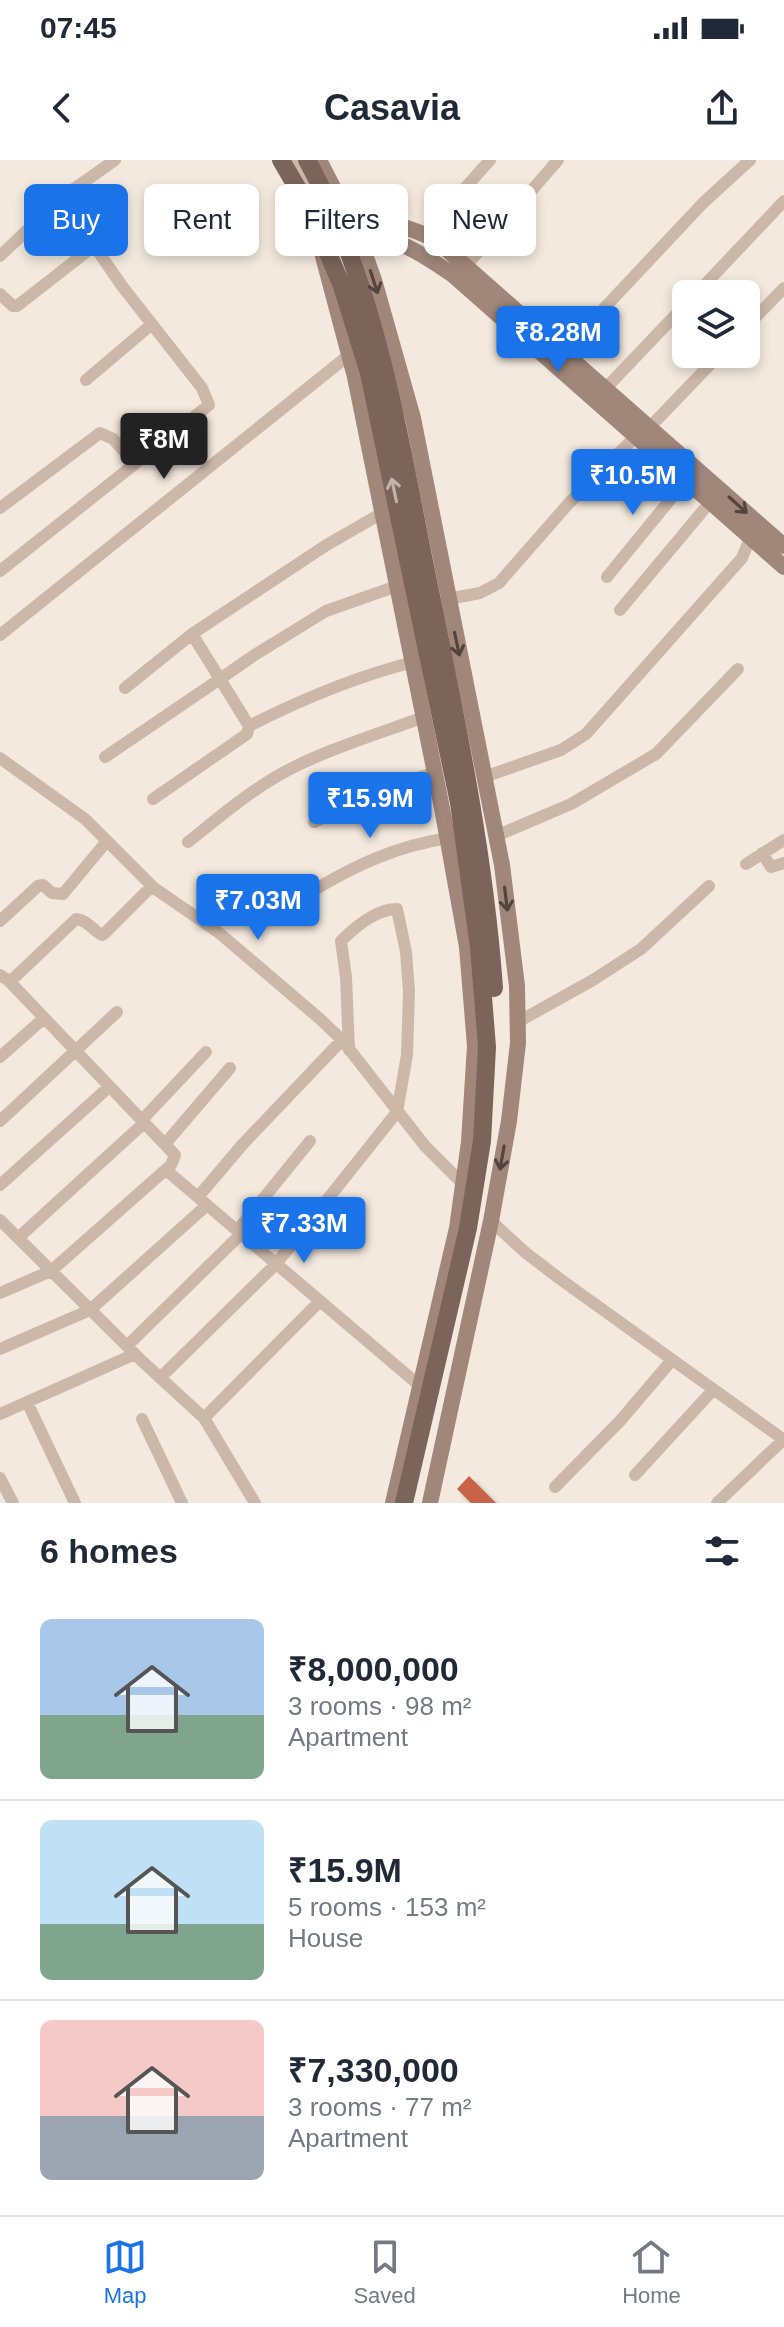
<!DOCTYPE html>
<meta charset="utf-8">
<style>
:root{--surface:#fff;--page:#f6f6f7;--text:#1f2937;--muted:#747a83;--line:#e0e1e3;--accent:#1a73e8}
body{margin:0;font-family:Helvetica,sans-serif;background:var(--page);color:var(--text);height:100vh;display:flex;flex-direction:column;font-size:30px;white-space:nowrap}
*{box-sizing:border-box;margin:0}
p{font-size:26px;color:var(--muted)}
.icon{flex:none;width:44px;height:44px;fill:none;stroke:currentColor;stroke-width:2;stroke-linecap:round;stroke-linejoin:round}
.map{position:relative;height:1343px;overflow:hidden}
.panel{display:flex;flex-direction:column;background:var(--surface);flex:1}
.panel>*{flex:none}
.top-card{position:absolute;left:24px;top:24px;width:736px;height:72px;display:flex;gap:16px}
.tools{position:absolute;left:672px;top:120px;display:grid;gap:16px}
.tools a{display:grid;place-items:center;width:88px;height:88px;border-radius:12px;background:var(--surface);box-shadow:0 4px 12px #0003;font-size:40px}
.price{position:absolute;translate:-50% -68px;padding:0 18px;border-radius:8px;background:var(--accent);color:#fff;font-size:26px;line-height:52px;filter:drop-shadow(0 2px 4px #0008)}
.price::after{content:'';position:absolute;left:50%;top:48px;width:24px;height:18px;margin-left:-12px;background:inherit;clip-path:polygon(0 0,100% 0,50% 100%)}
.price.current{background:#222;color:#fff}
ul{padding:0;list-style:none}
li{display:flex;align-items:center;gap:24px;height:200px;padding:0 40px}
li+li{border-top:2px solid var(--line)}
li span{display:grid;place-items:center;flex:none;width:224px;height:160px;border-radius:12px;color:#555}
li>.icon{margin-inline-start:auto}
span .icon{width:96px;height:96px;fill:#fffc;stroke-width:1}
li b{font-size:34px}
h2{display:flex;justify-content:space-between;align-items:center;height:96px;padding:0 40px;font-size:34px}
.chip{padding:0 28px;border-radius:12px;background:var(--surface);box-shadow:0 4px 12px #0003;font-size:28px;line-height:72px}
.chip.current{background:var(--accent);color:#fff}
.status{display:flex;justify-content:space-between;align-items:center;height:56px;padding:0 40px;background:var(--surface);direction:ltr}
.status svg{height:22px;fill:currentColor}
header{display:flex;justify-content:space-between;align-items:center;height:104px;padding:0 40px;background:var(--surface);font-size:36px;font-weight:700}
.dock{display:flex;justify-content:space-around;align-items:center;height:112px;border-top:2px solid var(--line);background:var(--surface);font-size:22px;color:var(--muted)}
.dock a{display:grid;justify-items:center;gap:4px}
.dock .current{color:var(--accent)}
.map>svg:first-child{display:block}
.building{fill:#c86347;filter:url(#shadow)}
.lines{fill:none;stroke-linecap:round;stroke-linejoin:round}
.minor{stroke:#ccb8a9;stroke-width:12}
.secondary{stroke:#a0877a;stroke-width:16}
.primary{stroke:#7b645a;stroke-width:18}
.oneway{stroke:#53443d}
.oneway2{stroke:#c1b3aa}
</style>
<div class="status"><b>07:45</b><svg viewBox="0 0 49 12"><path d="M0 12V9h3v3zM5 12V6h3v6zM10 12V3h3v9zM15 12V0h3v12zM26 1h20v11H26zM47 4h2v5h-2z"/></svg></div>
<header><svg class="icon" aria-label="back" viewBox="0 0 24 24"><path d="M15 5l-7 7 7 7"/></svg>Casavia<svg class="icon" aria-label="share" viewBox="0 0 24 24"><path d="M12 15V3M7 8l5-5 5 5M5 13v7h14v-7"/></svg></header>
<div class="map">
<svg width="784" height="1343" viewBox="0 0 784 1343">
<defs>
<filter id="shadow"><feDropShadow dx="5" dy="5" stdDeviation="2" flood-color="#0004"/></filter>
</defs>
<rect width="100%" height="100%" fill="#f3e9de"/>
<path class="building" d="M469 1316 496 1343H471L457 1329Z"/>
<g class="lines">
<path class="minor" d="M295 0 327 66
M424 74 490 0
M0 96 61 38 115 0
M466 106 558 0
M0 134 13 146H17L94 86
M696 134 784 41
M746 167 784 128
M563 192 703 43 750 0
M86 220 152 164
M605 229 686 144
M0 348 100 273 113 279 135 303
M0 411 209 245 202 228 122 126 61 38
M607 417 687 319
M448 439 480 433 499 423 569 343 637 275 650 267 720 194
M620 450 711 341
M0 475 349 195
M125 528 192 474
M249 566 220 519 253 496 326 451 397 426
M105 597 220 519 192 474 325 386 382 353
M0 598 85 659 154 728 218 772 320 859 342 880 425 986 463 1024
M484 617 561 590 586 574 742 398 751 376
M153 639 247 574 249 566C302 539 355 517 413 502
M314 662 371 635 435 612
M496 676 571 644 656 594 738 509
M188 682C217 659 246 634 279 615 324 590 375 575 424 557
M762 693 771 707 784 703
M746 704 784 680
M311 732C355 705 397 686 448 678
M0 761 38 726 43 725 52 733 63 734 107 681
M0 815 9 821 15 817 76 759C88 760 92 770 102 775L105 773 152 726
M516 863 593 820 641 789 709 726
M0 897 44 858
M0 961 117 852
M141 961 206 892
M165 984 230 908
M166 1010 420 1226
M0 1025 109 927
M198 1037 242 985 342 880
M0 1060 142 1201 204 1258 255 1343
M491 1061 526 1093 560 1119 784 1280
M237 1071 310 981
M18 1078 144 963
M0 1133 51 1111 171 1005 175 995 9 821
M127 1186 241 1074
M0 1189 90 1150 207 1045
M160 1218 276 1104 397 952 407 895 409 831 406 792 397 749C377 749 355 767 341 781L346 817 349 890
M27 1242 75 1343
M0 1254 135 1194
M204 1258 320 1141
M142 1259 182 1343
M635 1315 713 1230
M0 1318 13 1343
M555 1327 620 1261 672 1200
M717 1343 784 1279"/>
<path class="secondary" d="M319 0 359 78 374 120 413 258 502 705 517 826 518 883 509 961 491 1061 430 1343
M327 66C364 54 402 63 436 80L784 386
M350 81C389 69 422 94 453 115L784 407
M320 85 355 217 442 648 467 787 475 886 469 982 457 1068 393 1343"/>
<path class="primary" d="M281 0 309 48 342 126 369 213 459 643 479 787 487 887 482 981 468 1068 404 1343
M307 0C376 126 398 272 426 411 454 549 484 687 494 828"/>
</g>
<defs><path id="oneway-shaft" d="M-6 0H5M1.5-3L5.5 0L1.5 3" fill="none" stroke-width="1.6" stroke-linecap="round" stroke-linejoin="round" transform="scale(2)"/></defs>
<g class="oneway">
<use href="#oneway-shaft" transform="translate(374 122) rotate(72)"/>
<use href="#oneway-shaft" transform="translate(738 345) rotate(42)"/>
<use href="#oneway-shaft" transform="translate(457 484) rotate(78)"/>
<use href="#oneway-shaft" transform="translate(506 739) rotate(83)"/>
<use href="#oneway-shaft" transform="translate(502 998) rotate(100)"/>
</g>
<use class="oneway2" href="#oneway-shaft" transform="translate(394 330) rotate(-102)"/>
</svg>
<div class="tools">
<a><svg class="icon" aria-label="layers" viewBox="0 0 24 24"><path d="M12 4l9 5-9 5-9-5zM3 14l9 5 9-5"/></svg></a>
</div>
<b class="price" style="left:558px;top:214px">₹8.28M</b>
<b class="price current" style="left:164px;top:321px">₹8M</b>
<b class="price" style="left:633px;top:357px">₹10.5M</b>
<b class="price" style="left:370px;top:680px">₹15.9M</b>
<b class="price" style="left:258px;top:782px">₹7.03M</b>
<b class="price" style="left:304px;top:1105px">₹7.33M</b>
<div class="top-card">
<a class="chip current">Buy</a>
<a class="chip">Rent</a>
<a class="chip">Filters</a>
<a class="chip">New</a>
</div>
</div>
<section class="panel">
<h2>6 homes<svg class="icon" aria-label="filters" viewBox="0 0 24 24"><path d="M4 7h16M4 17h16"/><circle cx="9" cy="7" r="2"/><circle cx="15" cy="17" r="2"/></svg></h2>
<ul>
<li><span style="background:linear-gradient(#a9c7e8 60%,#7fa58c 0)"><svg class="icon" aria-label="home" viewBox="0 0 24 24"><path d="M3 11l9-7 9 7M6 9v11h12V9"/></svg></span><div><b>₹8,000,000</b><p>3 rooms · 98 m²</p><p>Apartment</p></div></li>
<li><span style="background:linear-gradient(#bfe0f5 65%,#7fa58c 0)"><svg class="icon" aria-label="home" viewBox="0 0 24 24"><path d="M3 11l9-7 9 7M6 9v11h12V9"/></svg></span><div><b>₹15.9M</b><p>5 rooms · 153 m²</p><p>House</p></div></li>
<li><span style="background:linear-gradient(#f6c9c9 60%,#9aa5b1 0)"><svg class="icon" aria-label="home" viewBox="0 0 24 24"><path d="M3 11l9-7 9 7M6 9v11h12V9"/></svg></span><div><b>₹7,330,000</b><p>3 rooms · 77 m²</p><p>Apartment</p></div></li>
</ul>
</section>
<nav class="dock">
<a class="current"><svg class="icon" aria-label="map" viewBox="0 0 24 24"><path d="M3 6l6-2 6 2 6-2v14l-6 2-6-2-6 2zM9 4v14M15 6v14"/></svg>Map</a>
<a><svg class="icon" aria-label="saved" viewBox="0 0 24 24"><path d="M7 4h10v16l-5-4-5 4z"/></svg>Saved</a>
<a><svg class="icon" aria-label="home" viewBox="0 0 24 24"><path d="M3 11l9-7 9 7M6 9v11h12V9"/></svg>Home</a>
</nav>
